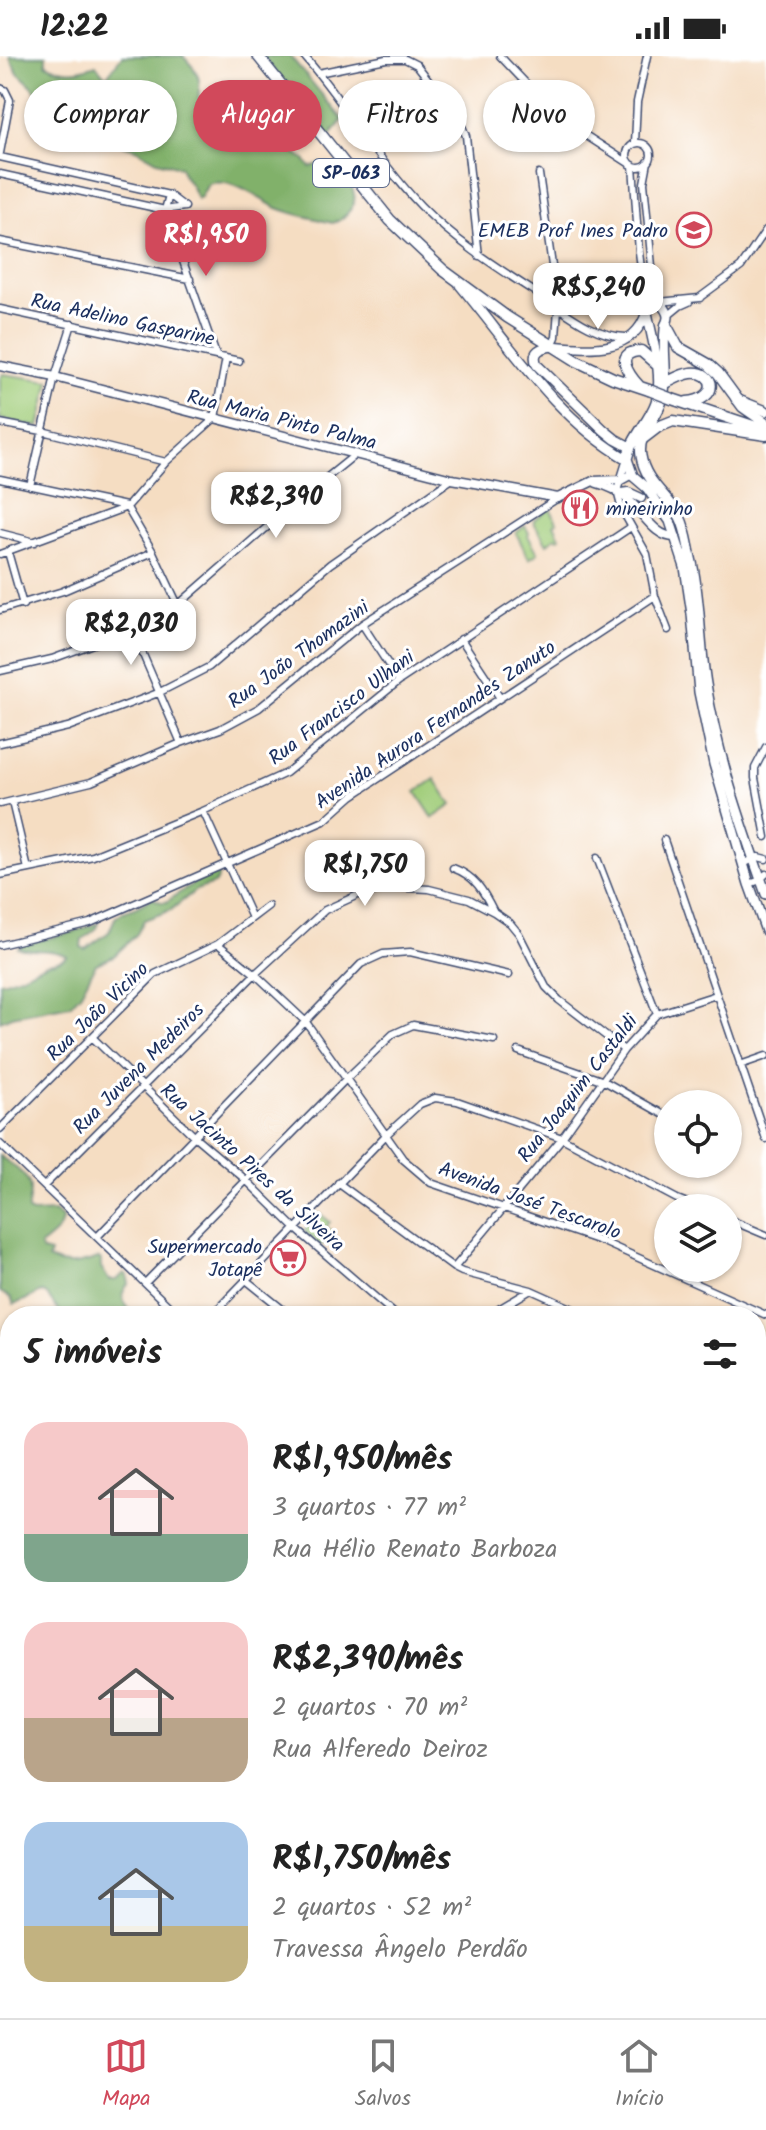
<!DOCTYPE html>
<html lang="pt">
<meta charset="utf-8">
<style>
:root{--surface:#fff;--page:#f2f2f2;--text:#222;--muted:#767676;--line:#e0e0e0;--accent:#d1495b}
body{margin:0;font-family:Kalam,sans-serif;background:var(--page);color:var(--text);height:100vh;display:flex;flex-direction:column;font-size:30px;white-space:nowrap}
*{box-sizing:border-box;margin:0}
p{font-size:26px;color:var(--muted)}
.icon{flex:none;width:44px;height:44px;fill:none;stroke:currentColor;stroke-width:2;stroke-linecap:round;stroke-linejoin:round}
.map{position:relative;flex:1;overflow:hidden}
.details{position:absolute;left:0px;top:1250px;width:766px;height:712px;display:flex;flex-direction:column;background:var(--surface);border-radius:32px 32px 0 0;box-shadow:0 2px 6px #0004}
.details>*{flex:none}
.hud{position:absolute;left:24px;top:24px;width:718px;height:72px;display:flex;gap:16px}
.buttons{position:absolute;left:654px;top:1034px;display:grid;gap:16px}
.buttons a{display:grid;place-items:center;width:88px;height:88px;border-radius:50%;background:var(--surface);box-shadow:0 2px 6px #0004;font-size:40px}
.price{position:absolute;translate:-50% -68px;padding:0 18px;border-radius:16px;background:#fff;color:#222;font-size:26px;line-height:52px;filter:drop-shadow(0 2px 4px #0008)}
.price::after{content:'';position:absolute;left:50%;top:48px;width:24px;height:18px;margin-left:-12px;background:inherit;clip-path:polygon(0 0,100% 0,50% 100%)}
.price.active{background:var(--accent);color:#fff}
ul{padding:0;list-style:none}
li{display:flex;align-items:center;gap:24px;height:200px;padding:0 24px}
li span{display:grid;place-items:center;flex:none;width:224px;height:160px;border-radius:24px;color:#555}
li>.icon{margin-inline-start:auto}
span .icon{width:96px;height:96px;fill:#fffc;stroke-width:1}
li b{font-size:34px}
h2{display:flex;justify-content:space-between;align-items:center;height:96px;padding:0 24px;font-size:34px}
.chip{padding:0 28px;border-radius:36px;background:var(--surface);box-shadow:0 2px 6px #0004;font-size:28px;line-height:72px}
.chip.active{background:var(--accent);color:#fff}
.status{display:flex;justify-content:space-between;align-items:center;height:56px;padding:0 40px;background:var(--surface);direction:ltr}
.status svg{height:22px;fill:currentColor}
.tabs{display:flex;justify-content:space-around;align-items:center;height:112px;border-top:2px solid var(--line);background:var(--surface);font-size:22px;color:var(--muted)}
.tabs a{display:grid;justify-items:center;gap:4px}
.tabs .active{color:var(--accent)}
.map>svg:first-child{display:block}
.green{fill:#a2ce7b;stroke:#5e7e6c;stroke-width:2}
.forest{fill:#81b16b;stroke:#4e7064;stroke-width:2}
.lines{fill:none;stroke-linecap:round;stroke-linejoin:round}
.minor-casing{stroke:#3c496d;stroke-width:9}
.tertiary-casing{stroke:#3c496d;stroke-width:11}
.secondary-casing{stroke:#3c496d;stroke-width:12}
.primary-casing{stroke:#3c496d;stroke-width:13}
.minor{stroke:#fff;stroke-width:6}
.tertiary{stroke:#fff;stroke-width:8}
.secondary{stroke:#fff;stroke-width:9}
.primary{stroke:#fff;stroke-width:10}
.primary-bridge-casing{stroke:#3c496d;stroke-width:13;stroke-linecap:butt}
.primary-bridge{stroke:#fff;stroke-width:10}
.labels{text-anchor:middle;stroke-width:6;stroke-linejoin:round;paint-order:stroke}
.shield{fill:#fff;stroke:#5f6d8e;stroke-width:2}
.shield-label{font-size:18px;font-weight:bold;fill:#1b2f5e}
.poi-label{font-size:20px;fill:#1b2f5e;stroke:#fff;text-anchor:end}
.street-label{font-size:20px;fill:#1b2f5e;stroke:#fff}
</style>
<div class="status"><b>12:22</b><svg viewBox="0 0 49 12"><path d="M0 12V9h3v3zM5 12V6h3v6zM10 12V3h3v9zM15 12V0h3v12zM26 1h20v11H26zM47 4h2v5h-2z"/></svg></div>
<div class="map">
<svg width="766" height="1962" viewBox="0 0 766 1962">
<rect width="100%" height="100%" fill="#fff"/>
<filter id="ink" filterUnits="userSpaceOnUse"><feTurbulence type="fractalNoise" baseFrequency=".0125" numOctaves="2"/><feDisplacementMap in="SourceGraphic" scale="16" xChannelSelector="R" yChannelSelector="G"/><feConvolveMatrix kernelMatrix="1 2 1 2 8 2 1 2 1" color-interpolation-filters="sRGB"/></filter>
<filter id="wash" filterUnits="userSpaceOnUse"><feTurbulence type="fractalNoise" baseFrequency=".006" numOctaves="4" result="noise"/><feDisplacementMap in="SourceGraphic" scale="32" xChannelSelector="R" yChannelSelector="G"/><feGaussianBlur stdDeviation="1.8" result="paint"/><feColorMatrix in="noise" values="0 0 0 0 0 0 0 0 0 0 0 0 0 0 0 0 0 1.4 0 .05"/><feComposite in="paint" operator="in"/></filter>
<g filter="url(#wash)">
<rect width="100%" height="100%" fill="#f5ddc2"/>
<path class="green" d="M3 318 50 325 39 371 0 363V322Z
M550 452 557 466 554 468 560 481 558 483 555 481 547 488 533 465Z
M525 470 529 477 528 480 538 497 529 503 516 477Z
M435 723 452 749 433 762 416 736Z
M319 1157 330 1166 326 1171 333 1176 321 1190 304 1175Z
M756 1347 766 1352V1524L756 1543Z
M0 1413 10 1416V1467L4 1487 0 1486Z"/>
<path class="forest" d="M9 0H46V8C63 17 78 16 96 9L106 21 122 0H183C189 7 198 15 199 25 200 34 197 39 200 47L215 50 230 62 250 64 261 74 267 76 264 85H292L291 94 305 104 310 111C315 110 319 107 323 107 336 106 352 126 354 138 357 150 343 165 332 167 314 162 294 159 277 152 254 141 234 121 208 128L201 141 197 143 192 131 184 120 180 111 157 105 136 93 88 78 57 60 44 48 32 30 18 17Z
M263 0H290L343 64 326 84Z
M213 817 218 818V823L214 828 196 834 171 854 144 864 137 878 114 900 96 908 81 937 70 949 12 960 0 965V926C19 923 32 913 49 907 57 905 61 905 67 900 52 892 35 896 18 892L21 889 73 876 99 867 97 872 82 884 81 891 85 893 109 876 115 862 123 856 135 852 152 842 161 846H166L200 823Z
M0 1100C11 1109 31 1119 30 1135 30 1143 27 1148 28 1155L33 1157 54 1156 62 1162C62 1175 49 1182 40 1190L42 1195 50 1197 48 1203C69 1212 78 1208 99 1202L101 1204V1211L109 1224H117L124 1217 127 1219 129 1227C116 1242 126 1245 132 1260H62L47 1239 41 1236 23 1245 14 1248 11 1242 0 1236Z
M0 1583 10 1616V1628L0 1630Z
M766 1669V1774L756 1771V1673Z"/>
</g>
<g filter="url(#ink)">
<g class="lines">
<g class="minor-casing">
<path id="minor" d="M304 0C346 48 377 104 421 150 457 187 501 214 544 242 568 258 596 281 626 281
M500 0 541 43 579 75 630 108
M318 17 386 3H405L417 9 459 63 466 80 479 200
M0 32 5 34 10 44 0 97
M635 87 637 46 647 0
M627 99a12 12 0 1 1 24 0a12 12 0 1 1-24 0Z
M0 101 169 139 185 151
M648 106 644 127 654 231 659 246 700 242
M633 109 639 196 646 253
M0 118 165 154 184 151
M539 118 558 252 556 281 552 290
M169 139 165 154 216 299
M0 185 190 223
M699 242 741 211 766 174
M0 253 239 305
M669 259 680 250 689 246
M0 367 42 375 166 406
M626 406 617 435 622 454 647 498 655 540 668 574
M0 423 126 450 153 496 178 549
M30 430 55 321 72 268
M0 477 35 486
M8 496 23 549
M0 498 127 451 166 406 215 362 226 302
M0 554 63 535 153 496
M362 568 399 625
M132 573 181 687
M461 583 500 642
M0 615 52 603 123 577 178 549 289 452 356 398
M0 687 68 671 158 637 209 611 330 508 452 423
M766 691 755 712V722L766 781
M12 746 28 813
M0 748 91 726 181 687 220 673 259 652 362 568 558 442
M203 755 252 862
M664 784 766 1083
M597 802 657 958
M743 808 758 801 766 803
M453 812C475 820 483 834 494 856
M0 819 93 800 203 755 286 717 399 625 631 471
M749 828 758 825 766 818
M218 888 255 918 306 966 403 1103 431 1127 603 1186 766 1259
M0 889 90 867 324 765 352 740 655 540
M92 981 194 1080 246 1124 296 1173 397 1260
M518 995 604 1025 668 1061
M740 1009 766 1000
M0 1073 155 918 218 888 268 850
M0 1088 179 1260
M338 1127 454 1212 462 1216 531 1234
M44 1130 255 918 325 854 360 838 393 831 429 833 469 843 494 856 510 867 519 878 546 931 559 944 624 994
M728 1163 766 1179
M97 1181 361 908 383 898 410 896 509 919
M454 1212 562 1082 624 994 657 958 716 939
M246 1224 291 1260
M145 1227 347 1022 393 978 413 969 494 984
M211 1260 387 1078 420 1048 435 1042 457 1045 562 1082 677 1143 700 1152
M487 1260 531 1234 589 1260
M756 1334 766 1339
M0 1518H10
M0 1691 10 1687
M0 1766 10 1762
M756 1801 766 1805
M756 1871 766 1874
M0 1922 10 1902
M201 1952 220 1962
M754 1952 766 1957
M141 1962 149 1952"/>
</g>
<g class="tertiary-casing">
<path id="tertiary" d="M556 290C590 293 634 297 646 257
M0 310 55 321 452 423 558 442 593 425 621 424 632 418
M597 427C608 430 618 434 626 442 642 454 654 482 676 481
M621 437 628 436 641 442
M108 1962 112 1952"/>
</g>
<g class="secondary-casing">
<path id="secondary" d="M460 229C511 290 556 362 627 403L633 420 647 432 670 465 685 511 692 558 699 636 714 708 749 828 766 875
M552 290C541 292 531 295 537 309L604 374 615 383 630 391
M736 343 766 355
M627 403C631 382 649 366 656 346 664 320 652 283 647 256L649 251 659 246C663 250 668 255 668 261 668 265 665 269 665 273 662 297 669 321 662 345 656 365 637 378 641 400 645 426 668 439 680 461 686 472 688 489 691 502 701 543 699 586 706 628 717 700 742 770 766 838
M0 1328 10 1347
M756 1553 766 1537
M756 1578 766 1562
M444 1952 461 1962
M289 1962 293 1952
M394 1962 399 1952
M496 1962 503 1952
M520 1962 526 1952"/>
</g>
<g class="primary-casing">
<path id="primary" d="M258 0 390 164 443 214 507 261 577 305 613 322 649 334
M666 269 678 291 708 308 718 317 743 351 766 367
M666 327C674 323 682 318 691 317 716 314 720 344 687 346
M639 330C628 318 613 296 641 295L656 308
M672 343 765 374
M641 384 658 371 673 365 766 379"/>
</g>
<use href="#minor" class="minor"/>
<use href="#tertiary" class="tertiary"/>
<use href="#secondary" class="secondary"/>
<use href="#primary" class="primary"/>
<g class="primary-bridge-casing">
<path id="primary-bridge" d="M649 334 672 343"/>
</g>
<use href="#primary-bridge" class="primary-bridge"/>
</g>
</g>
<defs>
<g id="school-ring" transform="scale(1.8)"><circle r="9.5" fill="#fff" stroke="#d1495b" stroke-width="1.5"/><path d="M0-5L7-2L0 1L-7-2ZM-4 1L0 2.5L4 1V4Q0 6-4 4Z" fill="#d1495b"/></g>
<g id="restaurant-ring" transform="scale(1.8)"><circle r="9.5" fill="#fff" stroke="#d1495b" stroke-width="1.5"/><path d="M-5-6h1v4h1v-4h1v4h1v-4h1v5L-1.5 .5V6h-2V.5L-5-1ZM5-6V6H3V1.5H1.5Q1.5-4 5-6Z" fill="#d1495b"/></g>
<g id="supermarket-ring" transform="scale(1.8)"><circle r="9.5" fill="#fff" stroke="#d1495b" stroke-width="1.5"/><path d="M-6-5.5h2.5l.6 2H6L4.5 2H-2.5L-4.4-4H-6ZM-1.5 3.2a1.3 1.3 0 1 0 .1 0ZM3 3.2a1.3 1.3 0 1 0 .1 0Z" fill="#d1495b"/></g>
</defs>
<g fill-rule="evenodd">
<use href="#school-ring" x="694" y="174"/>
<use href="#restaurant-ring" x="580" y="452"/>
<use href="#supermarket-ring" x="288" y="1202"/>
</g>
<g class="labels">
<rect class="shield" x="313" y="103" width="76" height="28" rx="6"/>
<g class="shield-label">
<text x="351" y="123">SP-063</text>
</g>
<g class="poi-label">
<text x="668" y="181">EMEB Prof Ines Padro</text>
<text x="606" y="459" text-anchor="start">mineirinho</text>
<text x="262" y="1197">Supermercado<tspan x="262" dy="23">Jotapê</tspan></text>
</g>
<g class="street-label">
<text transform="translate(123 263) rotate(12)" y="7">Rua Adelino Gasparine</text>
<text transform="translate(282 363) rotate(14)" y="7">Rua Maria Pinto Palma</text>
<text transform="translate(298 598) rotate(-36)" y="7">Rua João Thomazini</text>
<text transform="translate(341 651) rotate(-37)" y="7">Rua Francisco Ulhani</text>
<text transform="translate(435 668) rotate(-34)" y="7">Avenida Aurora Fernandes Zanuto</text>
<text transform="translate(97 955) rotate(-44)" y="7">Rua João Vicino</text>
<text transform="translate(138 1012) rotate(-45)" y="7">Rua Juvena Medeiros</text>
<text transform="translate(577 1032) rotate(-52)" y="7">Rua Joaquim Castaldi</text>
<text transform="translate(253 1111) rotate(42)" y="7">Rua Jacinto Pires da Silveira</text>
<text transform="translate(530 1144) rotate(20)" y="7">Avenida José Tescarolo</text>
</g>
</g>
</svg>
<div class="buttons">
<a><svg class="icon" aria-label="locate" viewBox="0 0 24 24"><circle cx="12" cy="12" r="6"/><path d="M12 2v4M12 18v4M2 12h4M18 12h4"/></svg></a>
<a><svg class="icon" aria-label="layers" viewBox="0 0 24 24"><path d="M12 4l9 5-9 5-9-5zM3 14l9 5 9-5"/></svg></a>
</div>
<b class="price active" style="left:206px;top:222px">R$1,950</b>
<b class="price" style="left:598px;top:275px">R$5,240</b>
<b class="price" style="left:276px;top:484px">R$2,390</b>
<b class="price" style="left:131px;top:611px">R$2,030</b>
<b class="price" style="left:365px;top:852px">R$1,750</b>
<div class="hud">
<a class="chip">Comprar</a>
<a class="chip active">Alugar</a>
<a class="chip">Filtros</a>
<a class="chip">Novo</a>
</div>
<section class="details">
<h2>5 imóveis<svg class="icon" aria-label="filters" viewBox="0 0 24 24"><path d="M4 7h16M4 17h16"/><circle cx="9" cy="7" r="2"/><circle cx="15" cy="17" r="2"/></svg></h2>
<ul>
<li><span style="background:linear-gradient(#f6c9c9 70%,#7fa58c 0)"><svg class="icon" aria-label="home" viewBox="0 0 24 24"><path d="M3 11l9-7 9 7M6 9v11h12V9"/></svg></span><div><b>R$1,950/mês</b><p>3 quartos · 77 m²</p><p>Rua Hélio Renato Barboza</p></div></li>
<li><span style="background:linear-gradient(#f6c9c9 60%,#b9a48a 0)"><svg class="icon" aria-label="home" viewBox="0 0 24 24"><path d="M3 11l9-7 9 7M6 9v11h12V9"/></svg></span><div><b>R$2,390/mês</b><p>2 quartos · 70 m²</p><p>Rua Alferedo Deiroz</p></div></li>
<li><span style="background:linear-gradient(#a9c7e8 65%,#c2b280 0)"><svg class="icon" aria-label="home" viewBox="0 0 24 24"><path d="M3 11l9-7 9 7M6 9v11h12V9"/></svg></span><div><b>R$1,750/mês</b><p>2 quartos · 52 m²</p><p>Travessa Ângelo Perdão</p></div></li>
</ul>
</section>
</div>
<nav class="tabs">
<a class="active"><svg class="icon" aria-label="map" viewBox="0 0 24 24"><path d="M3 6l6-2 6 2 6-2v14l-6 2-6-2-6 2zM9 4v14M15 6v14"/></svg>Mapa</a>
<a><svg class="icon" aria-label="saved" viewBox="0 0 24 24"><path d="M7 4h10v16l-5-4-5 4z"/></svg>Salvos</a>
<a><svg class="icon" aria-label="home" viewBox="0 0 24 24"><path d="M3 11l9-7 9 7M6 9v11h12V9"/></svg>Início</a>
</nav>
